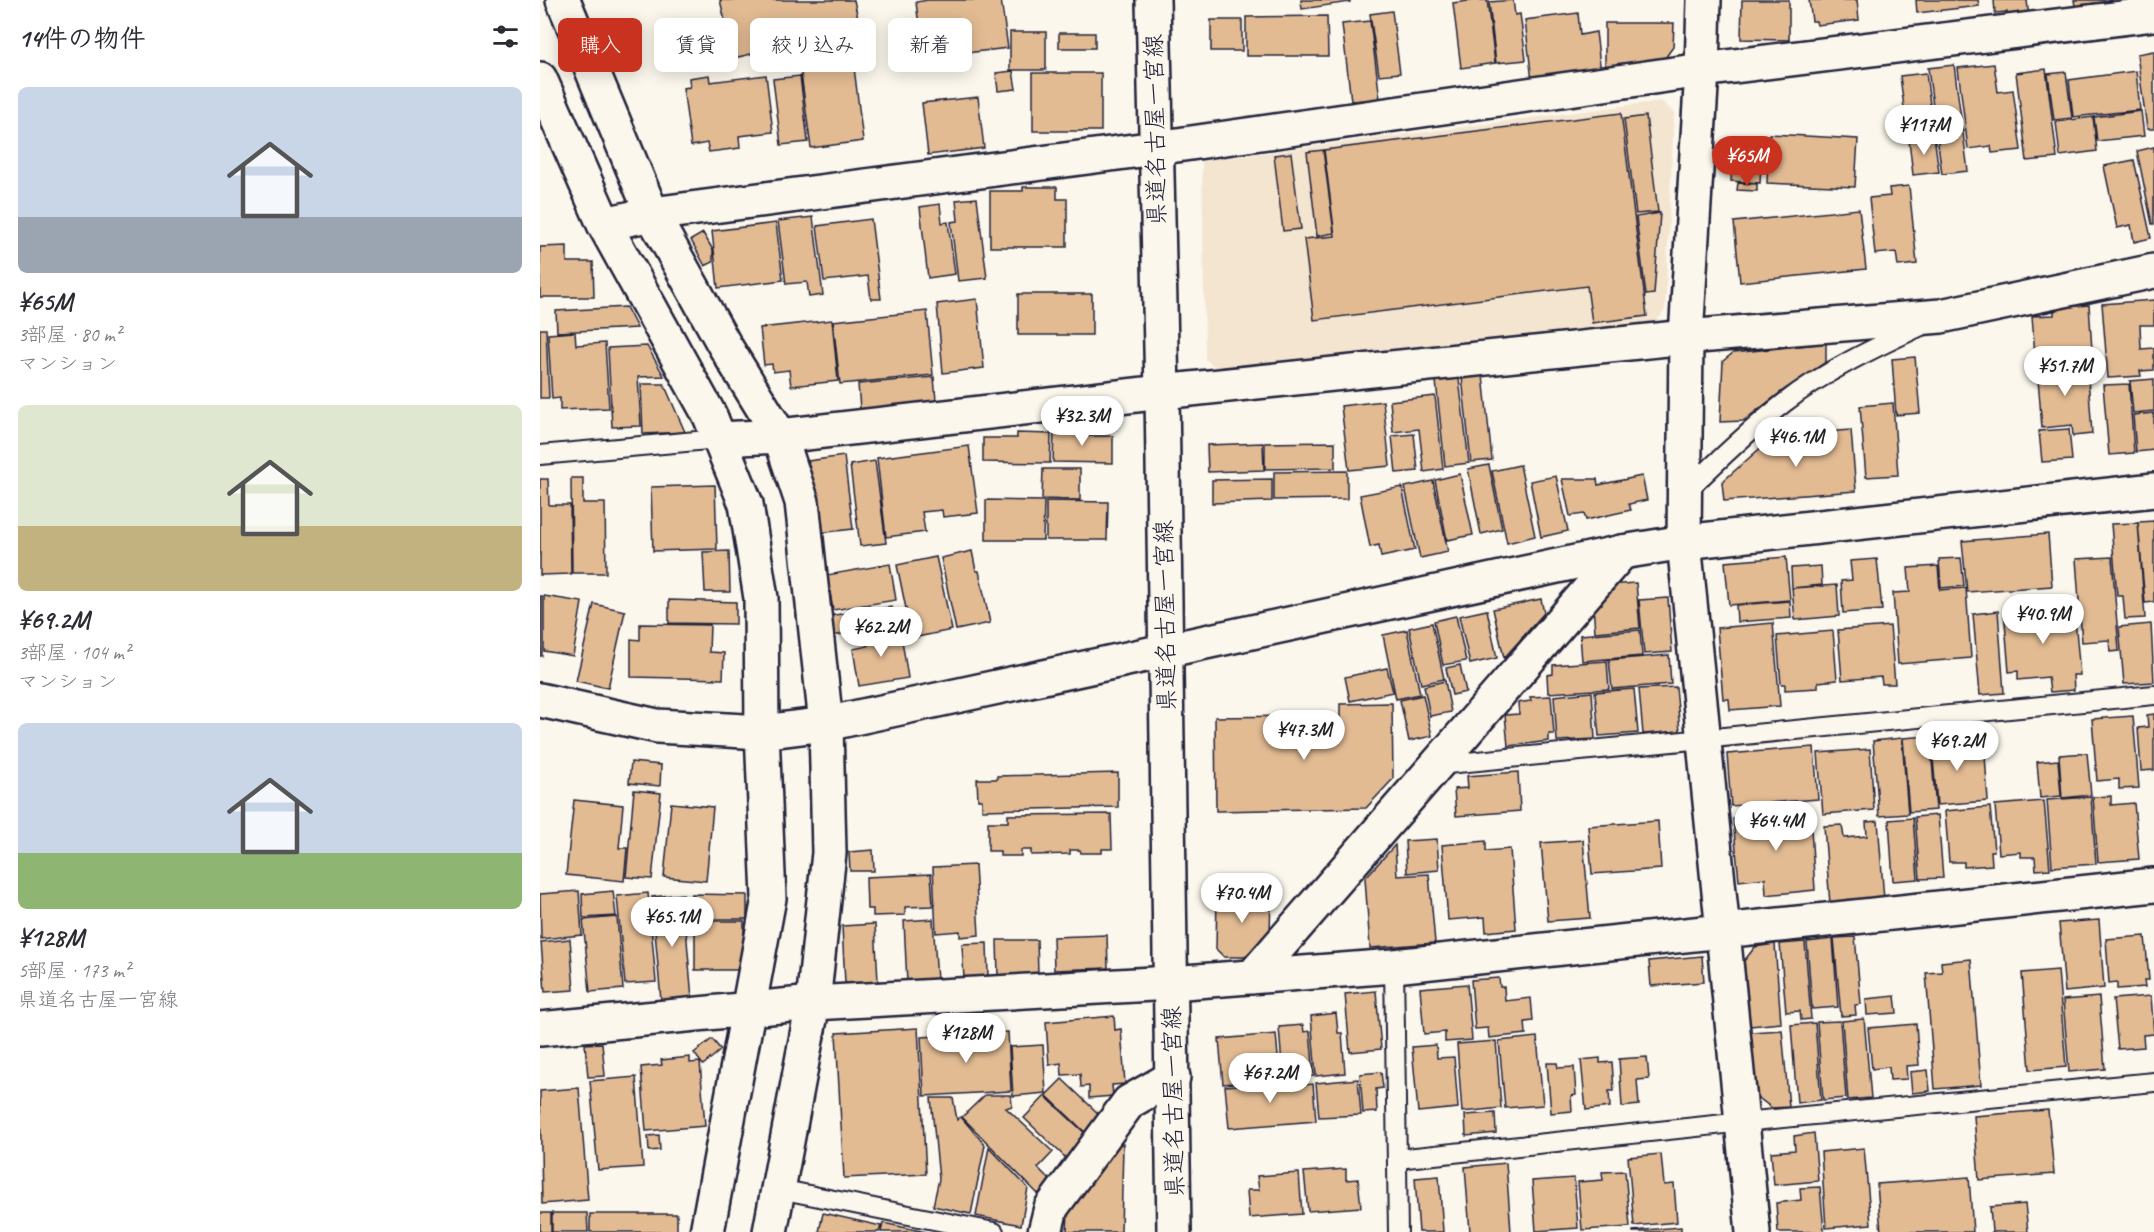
<!DOCTYPE html>
<html lang="ja">
<meta charset="utf-8">
<style>
:root{--surface:#fff;--page:#f2f2f3;--text:#2b2b33;--muted:#7c7c81;--accent:#c8321e}
body{margin:0;font-family:Caveat,"Klee One",sans-serif;background:var(--page);color:var(--text);height:100vh;display:flex;flex-direction:column;font-size:22px;white-space:nowrap}
*{box-sizing:border-box;margin:0}
p{font-size:20px;color:var(--muted)}
.icon{flex:none;width:33px;height:33px;fill:none;stroke:currentColor;stroke-width:2;stroke-linecap:round;stroke-linejoin:round}
.map{position:relative;flex:1;overflow:hidden}
.details{display:flex;flex-direction:column;background:var(--surface);width:540px}
.details>*{flex:none}
.hud{position:absolute;left:18px;top:18px;width:570px;height:54px;display:flex;gap:12px}
.price{position:absolute;translate:-50% -51px;padding:0 14px;border-radius:21px;background:#fff;color:#222;font-size:20px;line-height:39px;filter:drop-shadow(0 2px 3px #0008)}
.price::after{content:'';position:absolute;left:50%;top:36px;width:18px;height:14px;margin-left:-9px;background:inherit;clip-path:polygon(0 0,100% 0,50% 100%)}
.price.on{background:var(--accent);color:#fff}
ul{padding:0;list-style:none}
li{display:grid;align-content:center;gap:12px;height:318px;padding:0 18px}
li span{display:grid;place-items:center;height:186px;border-radius:9px;color:#555}
li>.icon{margin-inline-start:auto}
span .icon{width:108px;height:108px;fill:#fffc;stroke-width:1}
li b{font-size:26px}
h2{display:flex;justify-content:space-between;align-items:center;height:72px;padding:0 18px;font-size:26px}
.chip{padding:0 21px;border-radius:9px;background:var(--surface);box-shadow:0 3px 15px #0003;font-size:21px;line-height:54px}
.chip.on{background:var(--accent);color:#fff}
main{display:flex;flex:1;min-height:0}
.map>svg:first-child{display:block}
.built{fill:#f4e5d1}
.building{fill:#e2bb93;stroke:#22223b;stroke-width:1.5}
.lines{fill:none;stroke-linecap:round;stroke-linejoin:round}
.lane-casing{stroke:#22223b;stroke-width:22}
.street-casing{stroke:#22223b;stroke-width:38}
.secondary-casing{stroke:#22223b;stroke-width:38}
.lane{stroke:#fbf7ec;stroke-width:18}
.street{stroke:#fbf7ec;stroke-width:33}
.secondary{stroke:#fbf7ec;stroke-width:33}
.labels{text-anchor:middle;stroke-width:4.5;stroke-linejoin:round;paint-order:stroke}
.street-label{font-size:24px;fill:#22223b;stroke:#fbf7ec}
</style>
<main>
<section class="details">
<h2>14件の物件<svg class="icon" aria-label="filters" viewBox="0 0 24 24"><path d="M4 7h16M4 17h16"/><circle cx="9" cy="7" r="2"/><circle cx="15" cy="17" r="2"/></svg></h2>
<ul>
<li><span style="background:linear-gradient(#c9d6e8 70%,#9aa5b1 0)"><svg class="icon" aria-label="home" viewBox="0 0 24 24"><path d="M3 11l9-7 9 7M6 9v11h12V9"/></svg></span><div><b>¥65M</b><p>3部屋 · 80 m²</p><p>マンション</p></div></li>
<li><span style="background:linear-gradient(#dfe7d0 65%,#c2b280 0)"><svg class="icon" aria-label="home" viewBox="0 0 24 24"><path d="M3 11l9-7 9 7M6 9v11h12V9"/></svg></span><div><b>¥69.2M</b><p>3部屋 · 104 m²</p><p>マンション</p></div></li>
<li><span style="background:linear-gradient(#c9d6e8 70%,#8fb573 0)"><svg class="icon" aria-label="home" viewBox="0 0 24 24"><path d="M3 11l9-7 9 7M6 9v11h12V9"/></svg></span><div><b>¥128M</b><p>5部屋 · 173 m²</p><p>県道名古屋一宮線</p></div></li>
</ul>
</section>
<div class="map">
<svg width="1614" height="1232" viewBox="0 0 1614 1232">
<rect width="100%" height="100%" fill="#fbf7ec"/>
<filter id="ink" filterUnits="userSpaceOnUse"><feTurbulence type="fractalNoise" baseFrequency=".0167" numOctaves="2"/><feDisplacementMap in="SourceGraphic" scale="12" xChannelSelector="R" yChannelSelector="G"/><feConvolveMatrix kernelMatrix="1 2 1 2 8 2 1 2 1" color-interpolation-filters="sRGB"/></filter>
<g filter="url(#ink)">
<path class="built" d="M1121 101 1134 113 1125 310 1113 326 680 371 665 359 662 161Z"/>
<path class="building" d="M180 0H314L320 28 194 58Z
M388 0H461L468 48 383 58 376 2Z
M761 0H809L810 2 762 9Z
M936 0H947L955 63 921 68 913 3Z
M973 0 975 15 980 14 986 60 956 63 949 2Z
M1202 0H1249V40L1201 39Z
M1269 0H1317L1319 20 1277 25 1276 21H1272Z
M1376 0H1438L1439 6 1377 13Z
M1454 0H1487L1489 18 1468 21 1467 12 1455 13Z
M1534 0H1572V1L1535 6Z
M852 11 860 73 839 75 830 14Z
M1038 13 1040 35 1056 32 1061 73 992 81 985 20Z
M787 16 788 56H706V17Z
M671 20H702V51H671Z
M830 21 840 99 811 101 802 24Z
M1065 23H1134L1133 47 1120 65 1065 70Z
M470 32H506V70H470Z
M519 33H555V48H519Z
M1614 51V129H1607L1597 54Z
M313 59 323 141 271 148 260 66Z
M1454 64 1458 92 1473 90 1481 150 1452 153 1451 146 1428 149 1418 68Z
M1414 65 1428 171 1402 174 1388 68Z
M1506 69 1517 158 1487 161 1476 73Z
M473 71 476 89 458 91 456 73Z
M1596 71 1600 110 1533 117 1529 80Z
M1526 72 1532 118 1514 120 1508 74Z
M493 73H561V131H493Z
M1386 73 1394 136 1368 139 1360 76Z
M169 75 170 82 226 75 233 132 199 136 200 148 169 152 167 143 151 146 143 88 150 87 149 78Z
M260 76 268 142 241 145 233 79Z
M438 97 444 148 388 155 382 103Z
M1601 111 1604 136 1557 141 1554 117Z
M1081 113 1107 316 1052 323 1047 286 774 320 764 239 795 236 784 150Z
M1106 116 1118 212 1096 214 1084 119Z
M1553 117 1557 151 1520 156 1516 122Z
M1229 134 1318 139 1315 187 1227 183Z
M1394 136 1399 172 1373 175 1369 140Z
M1193 144 1222 146 1220 183 1191 181Z
M1614 147V224H1612L1597 151Z
M783 150 794 233 777 236 767 152Z
M751 153 761 229 743 231 734 155Z
M1594 160 1611 238 1594 242 1591 225 1577 228 1564 166Z
M1198 183 1217 184V191L1197 190Z
M1369 186 1377 264 1358 266 1356 252 1335 254 1329 198 1350 196 1349 188Z
M483 187H517V199H527V247H450V191H483Z
M437 198 447 278 418 281 411 222 418 221 416 200Z
M400 204 402 223 408 222 415 274 388 278 380 207Z
M1319 209 1326 269 1200 282 1194 222Z
M1120 213 1114 294 1106 295 1096 217Z
M273 217 283 295 269 297 267 282 246 284 238 221Z
M331 219 341 299H331L328 276 284 281 277 226Z
M236 223 243 280 178 288 172 231Z
M163 233 173 250V262L165 266 151 240Z
M27 246V262H53L54 297H0V247Z
M478 294H552V335H478Z
M437 299 444 368 403 373 397 304Z
M1614 300V325H1600L1601 349 1614 348V370L1600 371 1601 376 1568 378 1562 304Z
M1549 305 1552 350 1495 355 1492 316 1514 315V308Z
M86 307 97 328 17 332 16 311Z
M387 311 393 375 300 384 293 321Z
M292 320 298 381 251 386 249 370 233 372 232 364 224 365 220 328Z
M0 329H6L9 398H0Z
M35 332 36 345 65 343 69 408 20 410V398L12 399 8 334Z
M1286 343V362L1245 389 1203 421 1180 422 1183 361 1193 353Z
M107 346 124 376 98 377 101 426 72 427 68 348Z
M1375 357 1380 413 1356 415 1352 359Z
M1547 363 1552 434 1533 436 1532 425 1502 428 1497 367Z
M943 375 952 460 931 462 922 377Z
M394 377 396 401 320 409 318 384Z
M919 379 929 463 905 466 896 381Z
M1614 379V411L1593 413 1590 381Z
M101 384H124L145 432 103 434Z
M1589 384 1594 453 1569 455 1563 385Z
M895 396 903 469 884 472 879 429 853 432 850 401Z
M843 401 850 466 809 470 801 406Z
M1353 403 1358 475 1326 477 1320 406Z
M1614 413V450L1596 452 1593 415Z
M514 429H547V436H573V463L513 462Z
M1529 429 1532 460 1502 462 1499 431Z
M1311 430 1316 491 1184 501 1182 482 1234 436Z
M477 433 511 434 510 463 443 462V438H477Z
M874 434 878 471 856 473 852 436Z
M795 442V468L725 469V443Z
M723 443 724 470 668 472 667 445Z
M429 446 438 513 403 517 402 510 382 512 385 532 346 537 337 458Z
M304 456 313 529 278 533 268 461Z
M335 461 346 543 320 546 310 465Z
M949 465 962 529 941 534 928 469Z
M980 465 995 536 967 543 952 471Z
M503 469H540V500L502 499Z
M807 471V499L734 500V472Z
M920 474 933 535 907 540 895 480Z
M1016 476 1028 531 1001 537 990 481Z
M1102 476 1107 500 1089 504 1091 510 1046 520 1044 514 1030 516 1022 479H1057L1058 485Z
M31 478H43V503H65L66 573H32Z
M0 479H8L9 505H30L31 574 0 575Z
M732 479V501L672 503V480Z
M893 481 908 552 880 558 865 487Z
M175 485 177 549 113 551 111 487Z
M862 487 875 550 841 557 839 545 830 547 820 495Z
M446 500 504 501 503 540H446Z
M506 501 568 502 567 540H506Z
M1614 521V602L1605 603 1598 522Z
M1598 523 1605 618 1585 619 1583 596H1577L1571 524Z
M1508 534 1512 586 1427 592 1422 541Z
M189 551 190 592H165L163 552Z
M432 551 436 571H439L450 623 416 630 401 558Z
M396 557 412 630 372 638 357 565Z
M1246 557 1250 600 1189 605 1185 562Z
M1572 557 1579 651 1570 652 1569 640 1542 642 1536 559Z
M1421 558 1424 586 1401 588 1399 559Z
M1337 559 1342 610 1303 613 1301 581 1312 580 1310 561Z
M350 564 356 600 293 610 287 575Z
M1281 566 1282 585 1252 588 1251 568Z
M1398 566 1400 590 1426 588 1431 658 1358 664 1353 593 1370 592 1368 568Z
M1096 583 1100 628 1055 632 1053 605 1062 604 1061 594 1066 585Z
M1297 585 1299 616 1255 620 1252 588Z
M0 596H2V656H0Z
M4 596 42 602 33 656 4 651Z
M1128 598 1132 652 1104 654 1099 600Z
M1001 599 1004 613 964 658 953 609Z
M129 600 196 602V624L129 623Z
M1250 601 1251 618 1197 622 1196 605Z
M54 604 85 611 68 688 36 681Z
M1522 605V607H1534L1540 675H1533L1534 690 1510 692 1508 677 1478 680V671L1469 672 1464 610Z
M352 607 355 625 292 636 288 616Z
M947 610 957 658 930 664 919 616Z
M1458 611 1464 693 1440 695 1433 614Z
M916 616 926 661 903 665 894 621Z
M892 623 904 679 881 684 869 628Z
M1233 623 1240 706 1190 710 1189 699H1183L1177 628Z
M100 624 170 625 169 652 184 653 183 679 91 677V639L100 640Z
M1611 624 1614 682 1584 684 1579 627Z
M1350 626 1355 684H1342L1341 677 1302 680 1298 630Z
M360 628 368 678 319 686 313 649 328 646 326 633Z
M867 630 880 694 856 699 843 635Z
M1100 630 1102 656 1042 661 1040 635Z
M1293 631 1297 680 1278 682V688L1245 690V684H1241L1237 636Z
M1129 655 1131 684 1072 689 1069 660Z
M1067 661 1069 689 1008 693 1007 675 1013 674V665Z
M920 665 926 692 912 695 906 668Z
M847 668 853 692 810 701 805 677Z
M905 681 911 712 890 716 884 686Z
M1136 687 1140 731 1103 734 1099 689Z
M1094 689 1098 733 1059 736 1055 692Z
M1052 692 1055 739 1017 741 1014 696Z
M883 695 892 736 869 741 860 700Z
M1011 696 1014 734H1009V741L968 746 965 715 979 714 978 703 991 701 990 697Z
M852 703 853 779 826 808 676 811 675 717 750 716 751 729H800V704Z
M1614 714V770L1601 771 1598 728 1608 727 1607 715Z
M1593 716 1599 788 1579 789V779L1557 781 1552 719Z
M1420 733 1422 758 1445 755 1448 801 1397 805 1391 735Z
M1390 736 1396 810 1369 812 1363 738Z
M1362 738 1368 814 1339 816 1333 741Z
M1274 747 1278 799 1191 806 1187 754Z
M1330 749 1334 810 1283 814 1278 753Z
M1547 753 1551 795 1522 798 1519 755Z
M1518 760 1521 796 1500 798 1497 762Z
M91 762 121 765 120 786 89 783Z
M978 772 980 811 916 816 914 789 928 788 927 776Z
M578 773V807L442 810V800H438L437 779H457V776Z
M94 790 121 793 112 879 86 877Z
M1571 796V805L1594 803 1599 859 1558 862 1553 797Z
M1551 797 1556 864 1512 867 1507 800Z
M34 800 83 805 79 848H87L84 881 26 875Z
M1504 801 1510 869 1496 870 1495 857H1481V852L1459 854 1455 805Z
M131 803 173 807 166 881 124 877Z
M1450 807 1454 851H1451L1452 865 1424 867V862H1409L1405 811Z
M571 814 572 849H562V853H541L540 850H530V854L491 855V850H481V856H460V851H448V822H468V815Z
M1270 814 1275 890 1226 895 1225 878 1199 881 1193 819Z
M1398 815 1403 878 1380 879 1375 817Z
M1373 818 1378 879 1353 881 1349 820Z
M1118 821 1121 869 1052 874 1048 826Z
M1338 821 1344 900 1290 904 1284 826 1302 825 1304 838 1327 836 1326 822Z
M897 839 899 870 867 873 865 841Z
M1043 840 1050 918 1008 921 1001 843Z
M946 841V851L970 849 976 929 946 932 945 917 908 920 902 845Z
M855 845 857 876 889 874 895 943 830 948 825 878Z
M333 850 334 871H310L309 852Z
M435 865 439 935 420 937V931L396 933 393 867Z
M391 874 393 906 365 907V915L333 916V909H327L326 877Z
M39 891 42 935 1 939 0 894Z
M73 891 76 916 43 918 42 894Z
M108 893 116 982 85 984 77 896Z
M143 894 152 999 121 1001 112 897Z
M151 894 207 895V919H151Z
M677 895 731 896 730 934 712 957H684L676 949Z
M77 917 83 989 50 992 43 920Z
M393 919 397 981 367 983 364 921Z
M1559 920 1564 988 1525 992 1519 923Z
M155 921H204V970H155Z
M335 924 338 982 305 983 302 926Z
M567 935 568 968 514 970 513 937Z
M1605 936 1609 980H1604L1605 987 1577 989V982L1569 983 1566 939Z
M1315 937 1321 1004 1315 1005 1316 1015 1301 1016 1294 938Z
M30 939 34 990 5 992 1 942Z
M1293 939 1298 1007 1272 1009 1267 942Z
M457 940H497L498 973 458 975Z
M1265 942 1271 1019 1261 1020 1260 1011 1246 1012 1240 944Z
M447 943 448 977 424 979 422 944Z
M1235 944 1241 1023 1210 1026 1204 961 1215 947Z
M1162 956 1164 982 1111 986 1109 961Z
M1431 959 1441 1085 1395 1089 1386 973 1402 972 1401 962Z
M1518 970 1526 1067 1490 1070 1482 973Z
M959 978 960 987H964L965 1001 991 998 993 1021 985 1022 986 1034 949 1038 948 1028 935 1029 931 980Z
M927 984 932 1040 905 1042V1032L884 1034 880 988Z
M836 991 841 1049 810 1052 805 994Z
M1355 996 1357 1013 1327 1015 1326 999Z
M1611 996 1614 1034 1603 1035 1604 1047 1578 1049 1573 999Z
M1559 997 1565 1069 1529 1072 1523 1000Z
M796 1013 798 1033H802L805 1073 776 1076 771 1016Z
M574 1016 575 1030 581 1029 585 1084 572 1085 573 1096 549 1098V1086L541 1087 540 1074 522 1075 521 1063 509 1065 506 1022Z
M1324 1019 1331 1098 1308 1100 1302 1021Z
M1300 1021 1306 1098 1283 1100 1277 1022Z
M1275 1023 1281 1100 1257 1103 1251 1025Z
M1376 1024 1379 1065 1366 1066 1367 1079 1350 1080 1349 1067 1332 1069 1328 1028Z
M763 1025 764 1032 770 1031 774 1076 743 1078 739 1027Z
M378 1028 386 1174 304 1178 296 1033Z
M1242 1030 1249 1107 1232 1108 1216 1096 1211 1032Z
M468 1032 471 1091 384 1096 381 1037Z
M736 1034 740 1079 683 1084 679 1039Z
M997 1037 1003 1105 965 1108 959 1041Z
M172 1039 181 1050 163 1065 154 1053Z
M956 1041 961 1108 922 1112 917 1044Z
M62 1043 65 1076 48 1077 45 1044Z
M503 1045 506 1093 473 1096 470 1047Z
M896 1045 897 1058 914 1057 918 1108 878 1112 872 1047Z
M150 1057V1063L160 1062 165 1126 106 1131 101 1067 122 1065 121 1060Z
M1107 1057 1109 1079 1097 1080 1099 1105 1082 1107 1079 1059Z
M1060 1058V1063L1072 1062 1074 1091H1069L1070 1107 1046 1110 1041 1060Z
M1007 1063H1017L1018 1068 1034 1067 1036 1095 1031 1096 1032 1111 1011 1113Z
M1388 1070 1390 1091 1372 1093 1370 1072Z
M841 1072 843 1088 836 1089 837 1112 823 1113 820 1074Z
M96 1077 103 1167 58 1170 50 1081Z
M522 1079 564 1119 549 1136 506 1095Z
M818 1079 821 1115 779 1117 776 1083Z
M764 1080V1085L773 1084 776 1121 689 1128 685 1086Z
M39 1088 48 1200 2 1204 0 1091Z
M445 1095H471L472 1106 466 1108 513 1152 498 1168 511 1181 498 1194 422 1117Z
M505 1096 548 1136 527 1159 484 1118Z
M391 1098H413L417 1120 421 1117 445 1145 431 1214 393 1206 399 1179Z
M1508 1110 1514 1174 1439 1180 1434 1116Z
M955 1113 956 1133 926 1136 925 1115Z
M1274 1133 1278 1181 1234 1185 1231 1152 1255 1150 1254 1136Z
M119 1135 120 1150 109 1151 108 1136Z
M577 1144H583L581 1232H527L528 1211Z
M449 1147 488 1188 481 1225 436 1216Z
M1324 1148 1331 1224 1286 1228 1281 1152Z
M1121 1154 1124 1185 1134 1184 1137 1222 1094 1226 1088 1157Z
M966 1163 971 1232H930L925 1167Z
M806 1169V1180L818 1179 821 1207 768 1211 764 1172Z
M1085 1171 1090 1227 1042 1230 1038 1182 1063 1180 1062 1172Z
M759 1173 762 1214 709 1218 707 1190H719L717 1176Z
M899 1176 903 1232H879L875 1178Z
M1429 1177 1433 1232H1341L1337 1184Z
M1034 1178 1038 1228 996 1231 992 1181Z
M1280 1187 1284 1232H1238L1236 1203 1261 1200 1260 1188Z
M1485 1204 1488 1232H1452L1450 1207Z
M0 1213H11V1232H0Z
M12 1213H47L48 1232H12Z
M283 1213 341 1226 339 1232H279Z
M50 1214H137V1232H50Z
M343 1223 386 1232H341Z
M1141 1227V1232H1093V1231Z"/>
<g class="lines">
<g class="lane-casing">
<path id="lane" d="M0 455 179 439
M1144 494C1176 462 1208 431 1244 403 1285 371 1334 348 1381 326
M897 765 1614 695
M854 966 858 1232
M857 1159 1203 1122 1614 1082
M239 1189 454 1232"/>
</g>
<g class="street-casing">
<path id="street" d="M23 0 112 214 185 346 240 436 262 502 286 724 289 853 273 1003 230 1232
M0 79 64 224 170 416 206 504 221 598 222 732 229 898 167 1232
M64 224 112 214 616 148 1162 70 1614 14
M179 439 240 436 622 392 1146 337 1401 316 1614 271
M1144 542 1213 1232
M712 977 1082 552
M0 1029 273 1003 631 983 854 966 1614 885
M505 1232 511 1208 589 1102 633 1077"/>
</g>
<g class="secondary-casing">
<path id="secondary" d="M613 0 622 392 634 1232
M1144 542 1146 337 1162 70 1164 0
M0 700 117 726 222 732 286 724 1082 552 1144 542 1614 490"/>
</g>
<use href="#lane" class="lane"/>
<use href="#street" class="street"/>
<use href="#secondary" class="secondary"/>
</g>
</g>
<g class="labels">
<g class="street-label">
<text transform="translate(615 130) rotate(-91)" y="8">県道名古屋一宮線</text>
<text transform="translate(625 616) rotate(-91)" y="8">県道名古屋一宮線</text>
<text transform="translate(633 1102) rotate(-91)" y="8">県道名古屋一宮線</text>
</g>
</g>
</svg>
<b class="price" style="left:1384px;top:156px">¥117M</b>
<b class="price on" style="left:1207px;top:187px">¥65M</b>
<b class="price" style="left:1525px;top:397px">¥51.7M</b>
<b class="price" style="left:542px;top:447px">¥32.3M</b>
<b class="price" style="left:1256px;top:468px">¥46.1M</b>
<b class="price" style="left:1503px;top:645px">¥40.9M</b>
<b class="price" style="left:341px;top:658px">¥62.2M</b>
<b class="price" style="left:764px;top:761px">¥47.3M</b>
<b class="price" style="left:1417px;top:772px">¥69.2M</b>
<b class="price" style="left:1236px;top:852px">¥64.4M</b>
<b class="price" style="left:702px;top:924px">¥70.4M</b>
<b class="price" style="left:132px;top:948px">¥65.1M</b>
<b class="price" style="left:426px;top:1064px">¥128M</b>
<b class="price" style="left:730px;top:1104px">¥67.2M</b>
<div class="hud">
<a class="chip on">購入</a>
<a class="chip">賃貸</a>
<a class="chip">絞り込み</a>
<a class="chip">新着</a>
</div>
</div>
</main>
